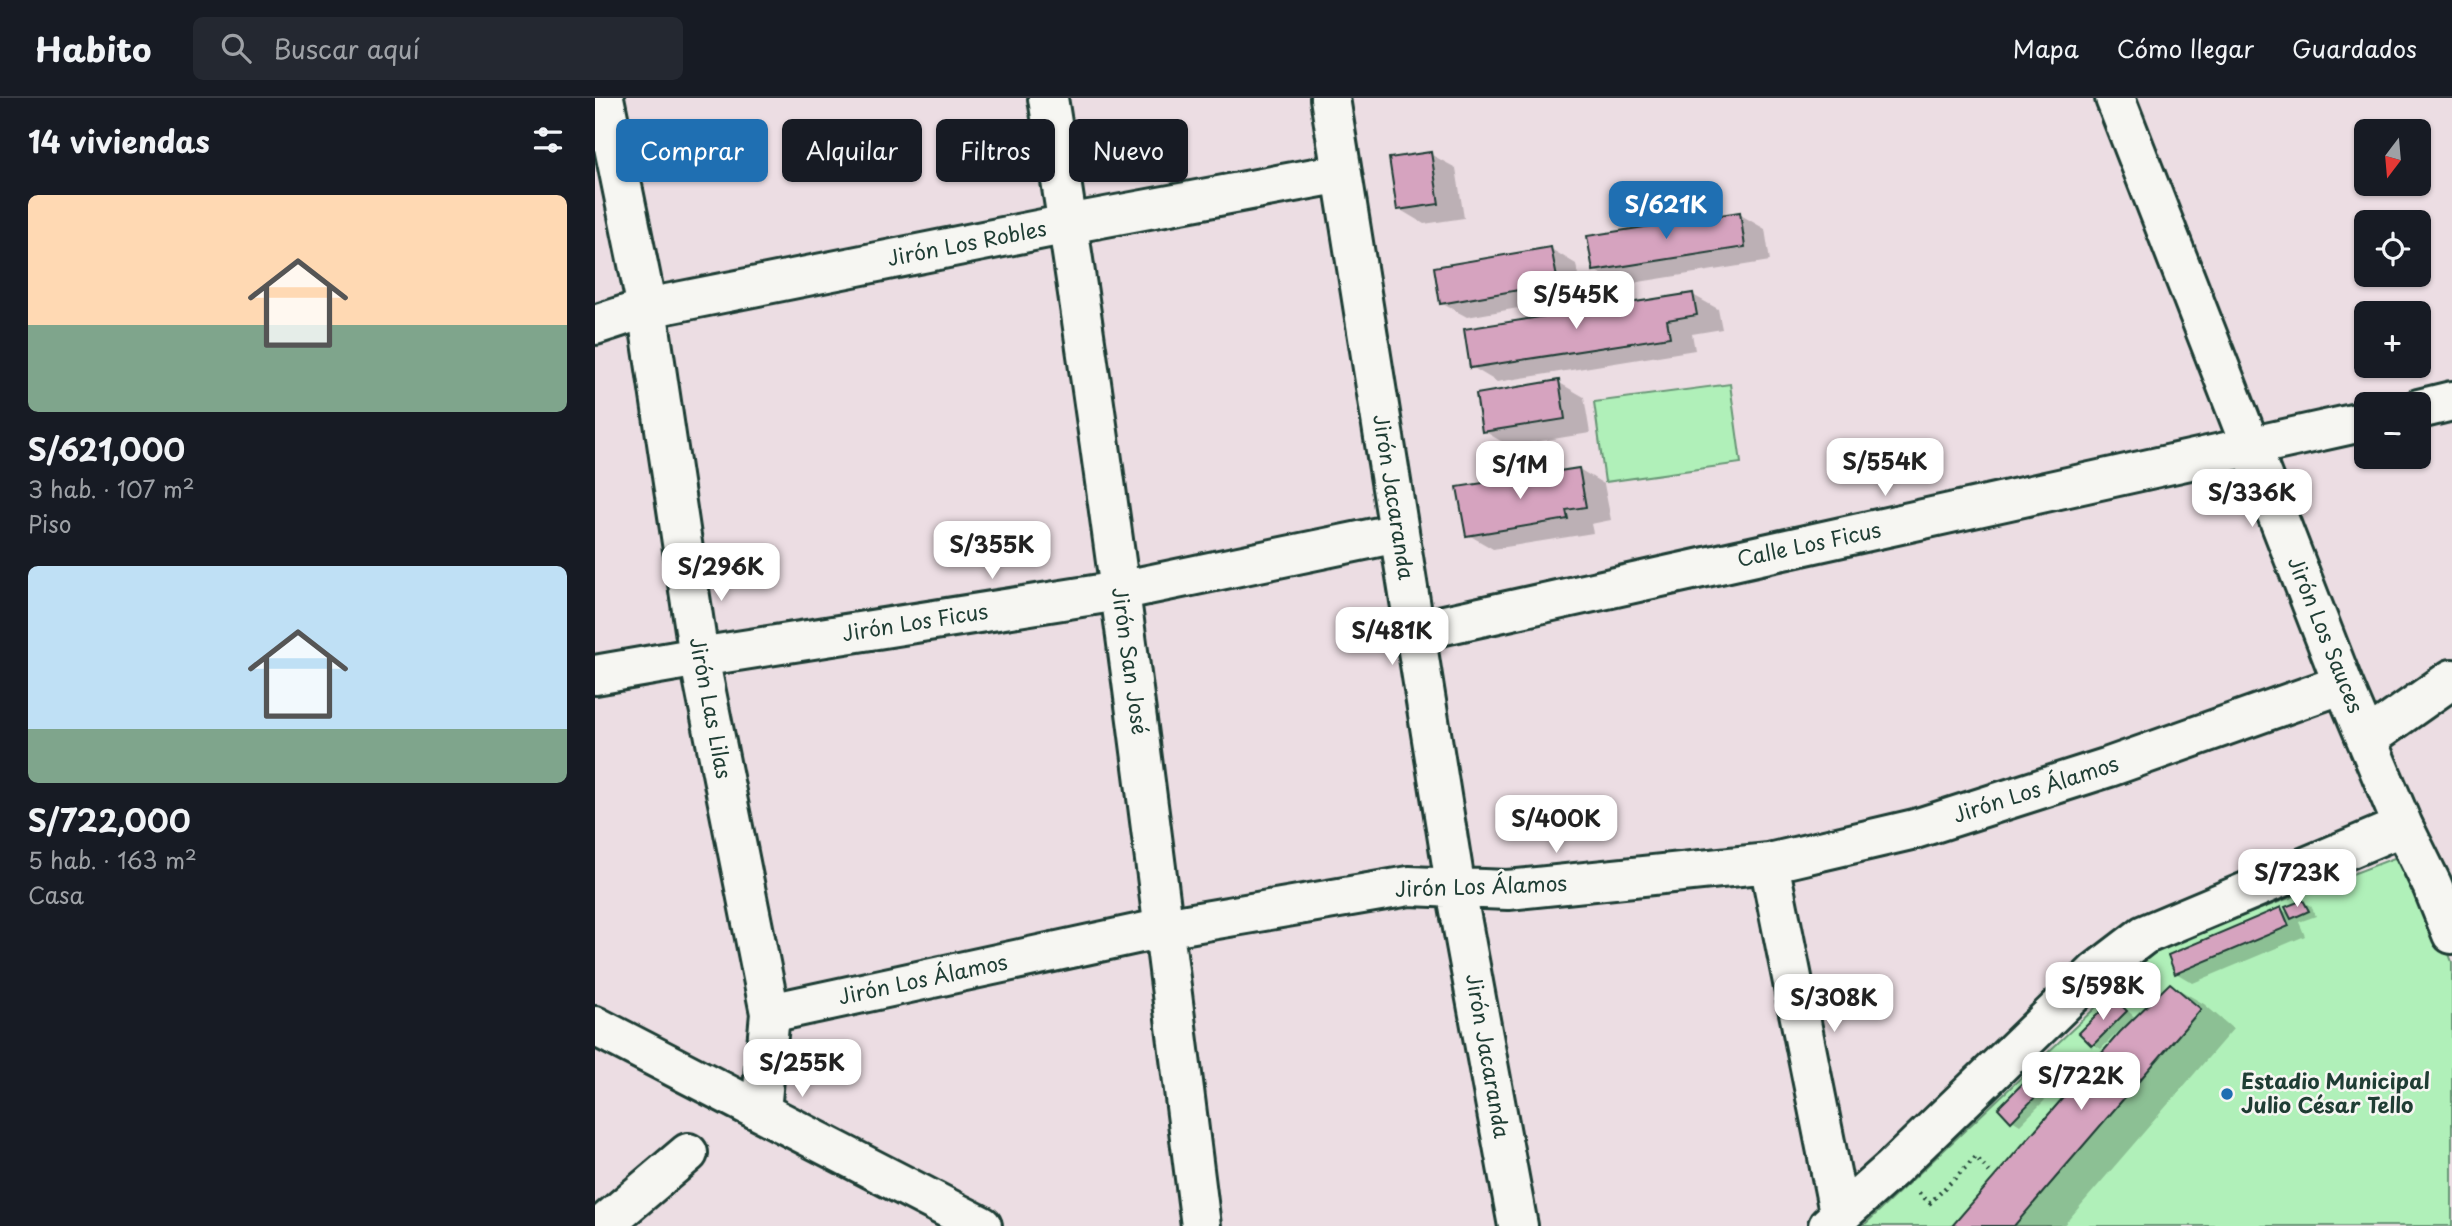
<!DOCTYPE html>
<html lang="es">
<meta charset="utf-8">
<style>
:root{--surface:#171b24;--page:#242831;--text:#f1f3f6;--muted:#9ea1a6;--line:#363941;--accent:#1f6fb2}
body{margin:0;font-family:"Playpen Sans",sans-serif;background:var(--page);color:var(--text);height:100vh;display:flex;flex-direction:column;font-size:26px;white-space:nowrap}
*{box-sizing:border-box;margin:0}
p{font-size:23px;color:var(--muted)}
.icon{flex:none;width:38px;height:38px;fill:none;stroke:currentColor;stroke-width:2;stroke-linecap:round;stroke-linejoin:round}
.map{position:relative;flex:1;overflow:hidden}
.details{display:flex;flex-direction:column;background:var(--surface);width:595px}
.details>*{flex:none}
.banner{position:absolute;left:21px;top:21px;width:665px;height:63px;display:flex;gap:14px}
.needle{width:46px;rotate:196deg}
.buttons{position:absolute;left:1759px;top:21px;display:grid;gap:14px}
.buttons a{display:grid;place-items:center;width:77px;height:77px;border-radius:10px;background:var(--surface);box-shadow:0 2px 5px #0004;font-size:35px}
.price{position:absolute;translate:-50% -60px;padding:0 16px;border-radius:14px;background:#fff;color:#222;font-size:23px;line-height:46px;filter:drop-shadow(0 2px 4px #0008)}
.price::after{content:'';position:absolute;left:50%;top:42px;width:21px;height:16px;margin-left:-10px;background:inherit;clip-path:polygon(0 0,100% 0,50% 100%)}
.price.selected{background:var(--accent);color:#fff}
ul{padding:0;list-style:none}
li{display:grid;align-content:center;gap:14px;height:371px;padding:0 28px}
li span{display:grid;place-items:center;height:217px;border-radius:10px;color:#555}
li>.icon{margin-inline-start:auto}
span .icon{width:126px;height:126px;fill:#fffc;stroke-width:1}
li b{font-size:30px}
h2{display:flex;justify-content:space-between;align-items:center;height:84px;padding:0 28px;font-size:30px}
.chip{padding:0 24px;border-radius:10px;background:var(--surface);box-shadow:0 2px 5px #0004;font-size:24px;line-height:63px}
.chip.selected{background:var(--accent);color:#fff}
header{display:flex;align-items:center;gap:42px;box-sizing:border-box;height:98px;padding:0 35px;background:var(--surface);border-bottom:2px solid var(--line)}
header strong{font-size:33px}
nav{display:flex;gap:38px;margin-inline-start:auto;font-size:24px}
.search{width:490px;height:63px;background:var(--page);display:flex;align-items:center;gap:18px;box-sizing:border-box;padding:0 24px;border-radius:10px;color:var(--muted);font-size:26px}
main{display:flex;flex:1;min-height:0}
.map>svg:first-child{display:block}
.green{fill:#b0f0b9;stroke:#689676;stroke-width:2}
.shadow{fill:#0003}
.building{fill:#d6a3bf;stroke:#1f3d34;stroke-width:2}
.lines{fill:none;stroke-linecap:round;stroke-linejoin:round}
.minor-casing{stroke:#1f3d34;stroke-width:44}
.path{stroke:#1f3d34;stroke-width:4.5;stroke-dasharray:2 5;stroke-linecap:butt}
.minor{stroke:#f6f6f2;stroke-width:38}
.poi-dot{fill:#1f6fb2;stroke:#f6f6f2;stroke-width:2.5}
.labels{text-anchor:middle;stroke-width:5;stroke-linejoin:round;paint-order:stroke}
.street-label{font-size:21px;fill:#1f3d34;stroke:#f6f6f2}
.poi-label{font-size:21px;font-weight:bold;fill:#1f3d34;stroke:#f6f6f2;text-anchor:start}
</style>
<header>
<strong>Habito</strong>
<div class="search"><svg class="icon" aria-label="search" viewBox="0 0 24 24"><circle cx="10" cy="10" r="6"/><path d="M15 15l6 6"/></svg>Buscar aquí</div>
<nav><a>Mapa</a><a>Cómo llegar</a><a>Guardados</a></nav>
</header>
<main>
<section class="details">
<h2>14 viviendas<svg class="icon" aria-label="filters" viewBox="0 0 24 24"><path d="M4 7h16M4 17h16"/><circle cx="9" cy="7" r="2"/><circle cx="15" cy="17" r="2"/></svg></h2>
<ul>
<li><span style="background:linear-gradient(#ffd9b3 60%,#7fa58c 0)"><svg class="icon" aria-label="home" viewBox="0 0 24 24"><path d="M3 11l9-7 9 7M6 9v11h12V9"/></svg></span><div><b>S/621,000</b><p>3 hab. · 107 m²</p><p>Piso</p></div></li>
<li><span style="background:linear-gradient(#bfe0f5 75%,#7fa58c 0)"><svg class="icon" aria-label="home" viewBox="0 0 24 24"><path d="M3 11l9-7 9 7M6 9v11h12V9"/></svg></span><div><b>S/722,000</b><p>5 hab. · 163 m²</p><p>Casa</p></div></li>
</ul>
</section>
<div class="map">
<svg width="1857" height="1128" viewBox="0 0 1857 1128">
<rect width="100%" height="100%" fill="#ecdde3"/>
<filter id="ink" filterUnits="userSpaceOnUse"><feTurbulence type="fractalNoise" baseFrequency=".0143" numOctaves="2"/><feDisplacementMap in="SourceGraphic" scale="14" xChannelSelector="R" yChannelSelector="G"/><feConvolveMatrix kernelMatrix="1 2 1 2 8 2 1 2 1" color-interpolation-filters="sRGB"/></filter>
<g filter="url(#ink)">
<path class="green" d="M1135 286 1146 365 1010 384 999 304Z
M1799 760 1821 770 1857 864V1128H1268L1564 850Z"/>
<path class="shadow" d="M835 56 861 70 869 120 829 126 804 111Z
M1144 116 1170 131 1175 163 1025 187 999 172Z
M956 151 981 166 987 199 872 219 846 205Z
M1098 197 1123 211 1127 231 1097 236 1100 252 902 284 877 269Z
M963 284 989 299 995 335 914 348 889 333Z
M984 371 1009 386 1016 422 996 426 998 435 898 451 872 436Z
M1708 804 1716 808 1721 818 1704 824 1710 838 1598 885 1581 875 1686 811 1696 817Z
M1576 887 1609 906 1638 931 1468 1128H1359L1529 932 1527 930 1506 951 1498 946 1520 902 1541 920Z
M1439 977 1458 994 1425 1027 1417 1022Z"/>
<path class="building" d="M836 54 844 106 802 112 794 60Z
M1145 114 1150 149 998 173 992 138Z
M956 149 963 185 845 206 839 169Z
M1098 195 1102 217 1072 222 1075 239 875 270 869 231Z
M964 282 970 321 887 334 881 296Z
M984 370 991 409 971 412 973 421 871 438 862 389Z
M1708 802 1714 813 1696 821 1690 809Z
M1686 809 1694 828 1580 876 1573 857Z
M1575 885 1606 911 1419 1128H1357L1525 934Z
M1519 900 1532 913 1497 948 1484 935Z
M1438 975 1451 988 1416 1024 1403 1010Z"/>
<g class="lines">
<g class="minor-casing">
<path id="minor" d="M9 0 52 210 104 559 175 915 166 1013
M453 0C513 375 559 752 606 1128
M735 0 861 792 923 1128
M1520 0 1748 586 1808 728 1837 787 1857 836
M0 227 52 210 473 126 747 75
M1824 311 1857 303
M822 533 1771 323
M0 577 104 559 524 493 803 435
M1772 641 1857 581
M1174 765 1245 1119
M175 915 569 830 814 788 913 792 1174 765 1320 731 1514 669 1748 586
M0 928 387 1128
M7 1128 93 1055
M1233 1128 1297 1071 1502 873 1549 837 1808 728"/>
</g>
<path class="path" d="M1324 1095 1335 1105 1381 1059 1397 1077"/>
<use href="#minor" class="minor"/>
</g>
</g>
<circle class="poi-dot" cx="1632" cy="996" r="7"/>
<g class="labels">
<g class="street-label">
<text transform="translate(372 146) rotate(-11)" y="7">Jirón Los Robles</text>
<text transform="translate(798 399) rotate(81)" y="7">Jirón Jacaranda</text>
<text transform="translate(1214 447) rotate(-12)" y="7">Calle Los Ficus</text>
<text transform="translate(320 525) rotate(-9)" y="7">Jirón Los Ficus</text>
<text transform="translate(1730 537) rotate(68)" y="7">Jirón Los Sauces</text>
<text transform="translate(534 563) rotate(82)" y="7">Jirón San José</text>
<text transform="translate(115 610) rotate(79)" y="7">Jirón Las Lilas</text>
<text transform="translate(1441 692) rotate(-18)" y="7">Jirón Los Álamos</text>
<text transform="translate(886 789) rotate(-2)" y="7">Jirón Los Álamos</text>
<text transform="translate(328 882) rotate(-12)" y="7">Jirón Los Álamos</text>
<text transform="translate(892 958) rotate(80)" y="7">Jirón Jacaranda</text>
</g>
<g class="poi-label">
<text x="1646" y="991">Estadio Municipal<tspan x="1646" dy="24">Julio César Tello</tspan></text>
</g>
</g>
</svg>
<div class="buttons">
<a><svg class="needle" viewBox="-14 -14 28 28"><path d="M0-13l5 13h-10z" fill="#e53935"/><path d="M0 13l5-13h-10z" fill="#9ea1a6"/></svg></a>
<a><svg class="icon" aria-label="locate" viewBox="0 0 24 24"><circle cx="12" cy="12" r="6"/><path d="M12 2v4M12 18v4M2 12h4M18 12h4"/></svg></a>
<a>+</a>
<a>−</a>
</div>
<b class="price selected" style="left:1071px;top:143px">S/621K</b>
<b class="price" style="left:981px;top:233px">S/545K</b>
<b class="price" style="left:1290px;top:400px">S/554K</b>
<b class="price" style="left:925px;top:403px">S/1M</b>
<b class="price" style="left:1657px;top:431px">S/336K</b>
<b class="price" style="left:397px;top:483px">S/355K</b>
<b class="price" style="left:126px;top:505px">S/296K</b>
<b class="price" style="left:797px;top:569px">S/481K</b>
<b class="price" style="left:961px;top:757px">S/400K</b>
<b class="price" style="left:1702px;top:811px">S/723K</b>
<b class="price" style="left:1508px;top:924px">S/598K</b>
<b class="price" style="left:1239px;top:936px">S/308K</b>
<b class="price" style="left:207px;top:1001px">S/255K</b>
<b class="price" style="left:1486px;top:1014px">S/722K</b>
<div class="banner">
<a class="chip selected">Comprar</a>
<a class="chip">Alquilar</a>
<a class="chip">Filtros</a>
<a class="chip">Nuevo</a>
</div>
</div>
</main>
